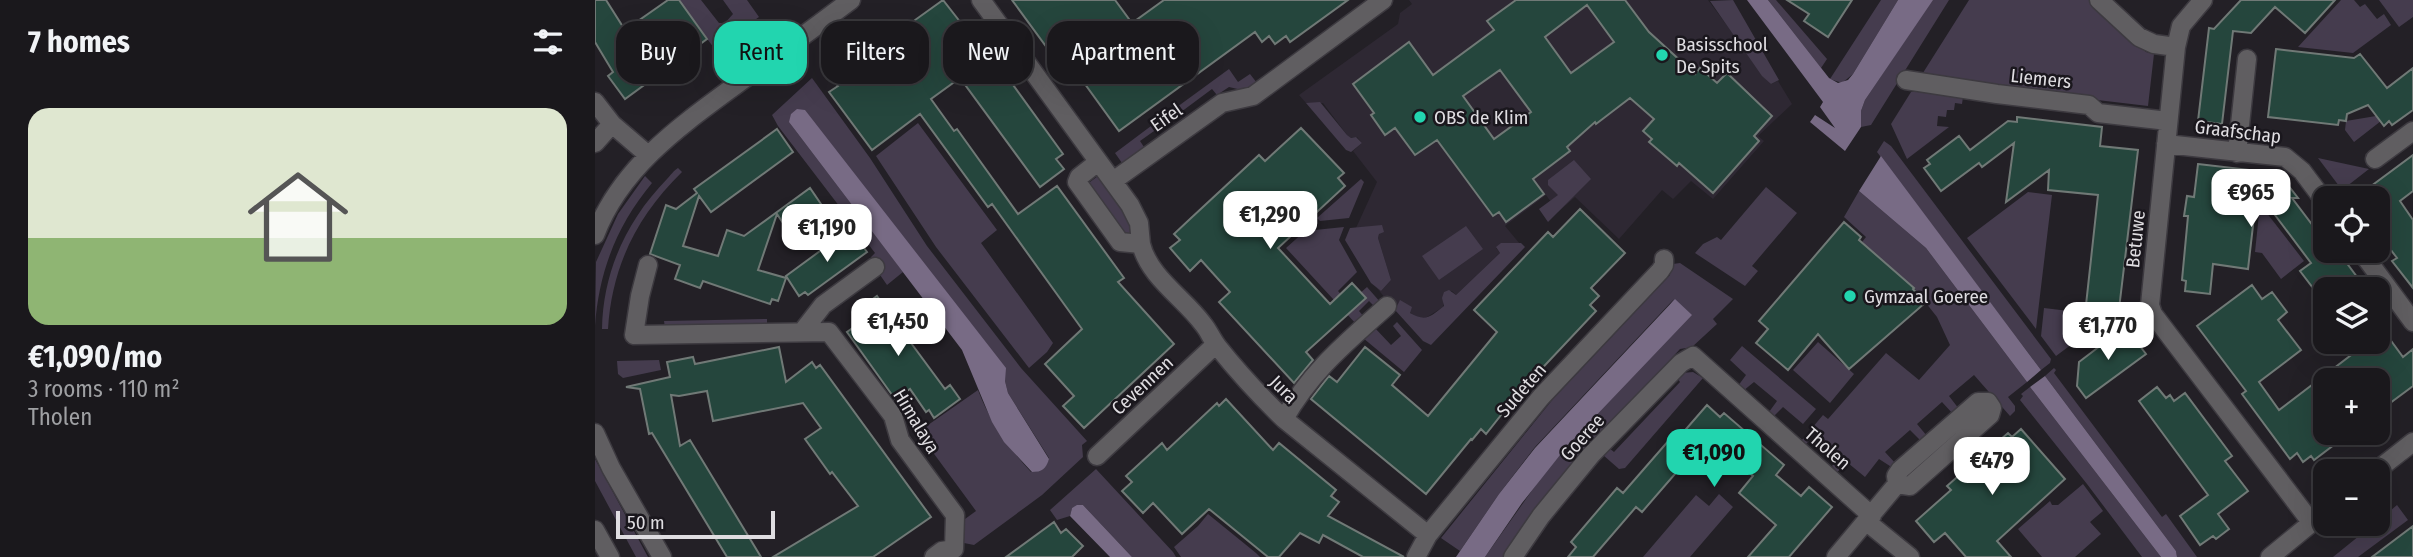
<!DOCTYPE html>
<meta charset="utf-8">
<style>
:root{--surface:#1a181c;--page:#272529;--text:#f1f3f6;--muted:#9fa0a3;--line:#38373b;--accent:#22d5af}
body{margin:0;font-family:"Fira Sans Condensed",sans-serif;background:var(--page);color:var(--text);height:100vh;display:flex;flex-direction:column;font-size:26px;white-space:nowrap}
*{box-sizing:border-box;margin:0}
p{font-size:23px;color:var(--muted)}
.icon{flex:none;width:38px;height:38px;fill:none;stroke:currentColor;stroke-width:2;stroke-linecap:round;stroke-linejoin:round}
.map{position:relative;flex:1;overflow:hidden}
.details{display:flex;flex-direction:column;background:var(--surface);width:595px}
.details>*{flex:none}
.hud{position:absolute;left:21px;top:21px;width:665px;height:63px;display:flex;gap:14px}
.buttons{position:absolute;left:1718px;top:186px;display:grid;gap:14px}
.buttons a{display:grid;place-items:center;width:77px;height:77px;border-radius:14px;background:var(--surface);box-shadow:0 7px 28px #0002,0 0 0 2px var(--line);font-size:35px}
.scale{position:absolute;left:21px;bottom:18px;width:159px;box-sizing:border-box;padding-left:7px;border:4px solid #dfdde1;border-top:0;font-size:19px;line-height:24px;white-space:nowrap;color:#dfdde1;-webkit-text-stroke:5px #1a171d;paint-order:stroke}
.price{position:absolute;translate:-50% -60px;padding:0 16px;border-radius:14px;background:#fff;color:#222;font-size:23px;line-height:46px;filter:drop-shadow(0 2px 4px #0008)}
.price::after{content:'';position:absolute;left:50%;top:42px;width:21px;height:16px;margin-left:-10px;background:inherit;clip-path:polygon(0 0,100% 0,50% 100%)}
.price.current{background:var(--accent);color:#111}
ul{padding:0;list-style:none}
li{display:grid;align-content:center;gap:14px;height:371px;padding:0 28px}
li+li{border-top:2px solid var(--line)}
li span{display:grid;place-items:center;height:217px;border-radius:21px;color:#555}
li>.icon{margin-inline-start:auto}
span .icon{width:126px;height:126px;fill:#fffc;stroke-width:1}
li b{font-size:30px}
h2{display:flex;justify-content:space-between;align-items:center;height:84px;padding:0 28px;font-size:30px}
.chip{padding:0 24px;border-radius:21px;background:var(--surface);box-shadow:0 7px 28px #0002,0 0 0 2px var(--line);font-size:24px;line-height:63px}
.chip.current{background:var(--accent);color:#111}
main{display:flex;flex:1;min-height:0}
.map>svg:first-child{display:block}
.built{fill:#2e2833}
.green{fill:#453c4e}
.water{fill:#786b85}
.building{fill:#25463d;stroke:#707976;stroke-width:2;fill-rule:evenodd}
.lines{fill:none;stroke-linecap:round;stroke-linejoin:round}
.minor-casing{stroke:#3d3a40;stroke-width:21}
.minor{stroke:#605e61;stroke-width:18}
.poi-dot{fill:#22d5af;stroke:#1a171d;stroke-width:2.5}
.labels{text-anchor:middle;stroke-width:5;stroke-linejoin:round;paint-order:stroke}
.poi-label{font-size:19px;fill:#dfdde1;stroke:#1a171d;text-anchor:start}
.street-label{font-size:19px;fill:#dfdde1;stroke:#1a171d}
</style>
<main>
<section class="details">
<h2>7 homes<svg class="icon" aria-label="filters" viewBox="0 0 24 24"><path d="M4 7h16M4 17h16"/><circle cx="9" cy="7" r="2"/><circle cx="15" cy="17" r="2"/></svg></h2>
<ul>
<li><span style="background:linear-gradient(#dfe7d0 60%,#8fb573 0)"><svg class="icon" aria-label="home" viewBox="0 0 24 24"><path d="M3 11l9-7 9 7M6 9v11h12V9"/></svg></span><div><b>€1,090/mo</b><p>3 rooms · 110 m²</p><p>Tholen</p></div></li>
</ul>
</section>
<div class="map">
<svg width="1818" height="557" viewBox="0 0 1818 557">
<rect width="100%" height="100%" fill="#232026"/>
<path class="built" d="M814 0H1113L1176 84 1183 81 1197 104 1163 136 1169 141 1118 199 1096 181 1078 199 1067 190 1024 239 980 197 963 212 951 195 910 226 925 244 901 248 905 253 861 295 857 291 849 292 848 307 829 319 824 318 814 312 805 301 800 310 781 287 786 291 796 280 783 238 787 226 761 228 782 182 758 151 767 143 762 137 755 138 752 135 728 103H711L704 95 803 24 805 13 817 4Z"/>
<path class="green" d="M83 0H106L124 23H130L138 14 128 0H152L164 17 119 48Z
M1138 0 1184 80 1176 84 1167 76 1115 1Z
M1173 0H1181L1232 59 1226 68Z
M1286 0H1303L1258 74 1247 83 1235 79Z
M1337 0H1354L1276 125 1266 127V111L1270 100Z
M1374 0H1495L1551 52 1559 54 1553 106 1332 80 1326 76Z
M1746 0H1759L1765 7 1770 4 1782 19 1789 14 1796 25 1758 53 1703 47Z
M1784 0H1818V17L1804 27Z
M634 69 643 82 655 74 662 83 651 91 634 87 622 95 617 89 586 112 582 107Z
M217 78 275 158 332 246 426 368 492 441 487 445 488 457 447 495 379 545 369 543 366 539 370 519 381 511 323 432 383 390C395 422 413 447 436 472 447 471 451 469 454 458L413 393 410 381 194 122 308 272 292 285 283 272 285 270 276 257 280 253 183 126 177 115Z
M1322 91 1368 97 1367 104 1360 103 1359 110H1352L1351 117 1343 116 1342 126 1354 127 1312 159 1296 124 1316 92Z
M725 102 752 135 756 138 761 137 767 143 756 152 751 150 711 103Z
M572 114 576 119 545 141 549 147 527 163 520 153Z
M1781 116 1786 121 1759 142 1750 130 1751 121Z
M323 123 402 230 386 243 458 343 452 352 434 368 341 247 281 156Z
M1289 141 1296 146 1456 359 1455 363 1446 370 1282 152Z
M1723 158 1774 169 1747 190Z
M979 160 996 179 953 222 944 209 963 195 953 185V180Z
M83 168 87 172C42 216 17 266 13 329H7C8 271 32 220 72 179 76 175 78 171 83 168Z
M50 176 57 183C22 225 4 271 0 326L1 262 23 214Z
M503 176 535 220 539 236 525 235 529 231 495 186 491 185Z
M766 179 769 182 754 218 725 221 722 218Z
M1171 187 1202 213 1157 266 1163 271 1150 286 1100 253 1108 244 1122 237 1126 240Z
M1264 191 1331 248 1432 382 1413 397 1420 406V411L1415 416 1379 375 1354 396 1364 409 1358 414 1347 402 1322 424 1332 436 1327 442 1315 430 1290 452 1301 464 1298 468 1284 459 1270 477 1253 463 1242 472 1237 466 1245 456 1220 434 1211 444 1206 441 1228 415 1233 419 1291 353 1324 380 1355 345 1342 317 1319 288 1267 242 1271 237 1249 217Z
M1433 192 1457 195 1441 329 1372 238Z
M1665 204 1679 206 1671 212 1709 261 1686 279 1667 253 1660 252Z
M787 225 789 232 784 234 783 238 796 280 786 291 776 283 750 240 755 228Z
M871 226 888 249 844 280 827 256Z
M749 227 744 240 762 272 743 291 754 303 772 287 786 303 781 308 774 301 764 311 770 318 762 325 691 248 710 231Z
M906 243H926L930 247 836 345 828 341 800 310 805 300 817 307 815 313C831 322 835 317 849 306L847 298 849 292 854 290 861 295 905 253 901 247Z
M1085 263 1138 299 1118 319 1122 324 1097 347 1085 349 984 458 909 557H890L950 472 993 423 1079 299 940 447 904 494 865 551 846 538 958 399 1075 275 1072 271 1078 264Z
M1490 305 1524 309 1461 356 1446 336 1449 308 1482 312Z
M172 319V325L70 328 69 321Z
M802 322 827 350 809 372 768 338 779 327 796 345 806 336 798 326Z
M1223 342 1259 374 1235 403 1198 370Z
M1147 346 1221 409 1208 424 1188 407 1178 417 1174 412 1182 401 1159 382 1148 391 1143 386 1151 375 1135 360Z
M64 360 66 370 28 378 23 374 22 361Z
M1459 368 1461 370 1459 373 1567 517 1571 514 1602 557H1582L1581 551 1450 376Z
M1098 372 1108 378 1030 468 1024 469 1008 455 1014 448 1019 452 1085 382 1082 378 1087 373Z
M1435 387 1566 557H1547L1492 484 1425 400 1428 396 1426 394Z
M0 459 53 557H41L0 481Z
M501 469 578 552 581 557H537L488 505 477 508 475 516 462 520 455 510Z
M1488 484 1508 511 1495 522 1506 534 1480 557H1447L1423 529 1455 501 1457 505H1463Z
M1124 494 1138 507 1095 557H1048L1101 495 1114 506Z
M1802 505 1813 520 1763 557H1738L1780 523H1783V521Z
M613 514 661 553 665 557H586L579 547 603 526Z"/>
<path class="water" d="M1152 0H1173L1234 78 1243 83 1253 80 1258 74 1303 0H1338L1270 100 1266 111V127L1250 151 1215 122 1220 115 1240 128 1225 107 1228 102Z
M202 109 210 110 411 368 410 381 413 393 454 459C451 469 447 472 437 472L409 442 397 422 367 350 194 122 196 114Z
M1286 156 1446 370 1432 382 1331 248 1264 191Z
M1080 299 1097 315 973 445 927 503 890 557H861L904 494 940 448Z
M1450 376 1581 551 1582 557H1566L1435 387Z
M482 505H488L537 557H515L475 516 477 508Z"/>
<path class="building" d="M0 0H11L30 30 73 0H84L112 39 30 99 13 76 18 72 0 42Z
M348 0 366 23 354 32 384 72 400 60 468 154 461 159 469 169 445 187 365 78 336 99 359 131 362 129 423 214 462 186 529 278 523 282 579 344 489 428 468 406 479 396 450 364 487 329 397 204 393 207 325 114 277 150 234 92 243 86 239 80 270 57 265 50 304 22 309 28Z
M417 0H520L537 23 569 0H753L695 42 691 36 680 44 674 36 667 42 660 32 524 131 479 69 472 75Z
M921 0H1030L1054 32 1100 74 1105 68 1122 83 1132 73 1177 116 1159 136 1164 141 1118 193 1084 163 1082 166 1054 142 1057 139 1048 131 1059 119 1035 98 1001 124 1000 122 972 147 975 151 938 179 949 194 911 222 904 212 898 216 842 140 820 155 800 128 790 135 776 115 779 113 758 84 814 42 838 75 899 30 892 21ZM992 5 1019 42 976 73 950 37ZM905 70 936 112 899 139 868 96Z
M1192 0H1257L1233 37 1209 21 1214 14Z
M1646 0H1740L1710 33 1680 7 1656 33 1638 31 1627 124 1603 121 1614 28 1619 29Z
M1681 49 1759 58 1765 54 1792 88 1818 68V110L1797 125 1794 121 1789 126 1773 105 1752 114 1751 121 1744 120 1743 125 1673 117Z
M1422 117 1507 127 1505 146 1543 150 1524 309 1491 305 1503 195 1453 190 1454 170 1411 202 1419 143 1387 167 1384 163 1346 191 1329 168 1335 164 1332 160 1364 136 1375 150 1413 121 1422 122Z
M706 128 749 173 743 178 750 186 683 248 735 304 757 283 771 298 711 352 718 360 699 383 624 302 635 292 624 280 606 260 595 271 575 248 585 240 579 234 595 219 664 155 670 161Z
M182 129 198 152 116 212 104 196 88 246 123 256 132 230 149 236 215 188 228 207 194 232 182 214 163 270 191 278 183 301 177 299 175 304 108 281 105 288 80 279 85 265 55 254 71 205 81 209 102 193 99 189Z
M1818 155V191L1805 201 1818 220V288L1797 261 1802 258 1783 233V198H1760Z
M1603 164 1690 174 1689 180 1703 198H1697L1722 231 1726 228 1731 235V250H1742L1771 289H1731V305L1705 271 1716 263 1662 191 1653 269 1618 264 1615 294 1590 291 1591 281 1587 280 1593 216H1589L1592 196 1599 197Z
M985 209 1030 253 996 288 1004 296 995 305 1001 311 922 395 891 434 886 429 877 440 876 439 831 494 716 399 734 376 742 382 770 347 805 375 797 385 833 416 902 332 879 310 953 232 958 237Z
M1249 222 1266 237 1264 240 1319 288 1318 289 1330 303 1254 369 1223 334 1193 370 1161 343 1173 329 1164 321Z
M255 229 272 252 213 295 210 292 204 296 191 276Z
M1657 285 1667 299 1677 292 1692 312 1683 320 1706 350 1664 382 1684 410 1764 349 1758 341H1783V323L1808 357 1818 349V386L1783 412V380H1731V432H1756L1719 460 1716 456 1708 462 1702 453 1695 459 1647 394 1651 391 1602 326Z
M282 296 293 311 301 305 310 318 302 324 350 389 355 385 365 399 339 418 334 410 331 412 315 389 300 399 252 332 266 322 259 313Z
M1530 327 1551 354 1491 398 1482 386 1484 362Z
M184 347 191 382 217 362 221 368 225 365 336 517 278 557H178L263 506 237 472 235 474 210 439 226 428 208 403 118 421 112 391 84 396 76 395 85 446 95 440 166 557H132L57 433 54 434 45 389 31 387 75 377 72 362 98 357 100 364Z
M1562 387 1571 398 1575 395 1579 401 1590 393 1637 456 1630 461 1653 491 1623 514 1634 529 1621 539 1618 536 1605 545 1585 516 1613 495 1544 401Z
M631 399 678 450 684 443 741 490 736 496 744 502 733 516 809 557H768L728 535 724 543 705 533 684 557H673L614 509 587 534 558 503 548 513 527 491 537 482 531 476 567 443 572 450 622 403 624 406Z
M1112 405 1125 417 1129 413 1189 465 1181 475 1206 496 1214 487 1237 507 1194 557H1153L1181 525 1144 493 1158 476 1112 437 1047 512 1041 507 998 557H973L981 547 976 542 1022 488 1028 493 1082 431 1086 435Z
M1426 429 1470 479 1402 541 1416 557H1371L1350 533 1339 542 1321 521 1356 490 1352 486 1378 463 1413 433 1417 437Z
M459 522 466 533 471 529 488 546 477 557H411Z
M1818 526V557H1777Z"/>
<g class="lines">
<g class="minor-casing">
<path id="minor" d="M386 0 535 205 544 223 546 244
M1504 0 1544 37 1559 44 1581 47
M1608 0 1586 26 1581 47 1555 305 1558 314 1716 522
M1311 80 1402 94 1494 105 1503 113 1573 121
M0 102 17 124 52 154
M0 143 17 124
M1571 144 1690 157 1707 171 1731 203
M1642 153 1652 59
M1780 159 1818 131
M503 162 484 177 482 182 525 242 546 244C554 277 589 298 608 324 614 331 617 340 623 347 643 372 665 396 689 419L833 535
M518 181 627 103 658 96 788 0
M0 235C27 164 91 122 149 79 185 53 220 27 256 0
M1765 250 1818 322
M53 265 45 296 39 335 234 332 298 416 305 440 360 515 359 549
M207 332 228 305 280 267
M689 419C717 370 751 343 792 306
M0 433 16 468 67 557
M502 456 620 345
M1781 471 1818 442
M1272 522 1315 557
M0 530 15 557
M339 557 347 551 359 549
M821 557 833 535 946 397 1065 271 1069 265V259
M918 557 946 516 996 455 1086 363 1098 356 1277 516
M1241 557 1302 484 1301 476 1305 470 1383 402H1393L1397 408 1395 415 1315 486 1302 484
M1675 557 1731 511"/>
</g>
<use href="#minor" class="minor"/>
</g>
<g class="poi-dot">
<circle cx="1067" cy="55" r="7"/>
<circle cx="825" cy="117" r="7"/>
<circle cx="1255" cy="296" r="7"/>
</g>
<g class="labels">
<g class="poi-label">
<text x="1081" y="51">Basisschool<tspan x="1081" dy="22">De Spits</tspan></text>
<text x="839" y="124">OBS de Klim</text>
<text x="1269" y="303">Gymzaal Goeree</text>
</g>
<g class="street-label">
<text transform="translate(1446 78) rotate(6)" y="7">Liemers</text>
<text transform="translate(571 117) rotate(-35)" y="7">Eifel</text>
<text transform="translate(1643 131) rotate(7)" y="7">Graafschap</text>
<text transform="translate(1540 239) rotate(-84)" y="7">Betuwe</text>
<text transform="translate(547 385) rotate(-43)" y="7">Cevennen</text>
<text transform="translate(689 389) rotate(45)" y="7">Jura</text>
<text transform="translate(926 390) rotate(-49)" y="7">Sudeten</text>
<text transform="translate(322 421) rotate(59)" y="7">Himalaya</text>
<text transform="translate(987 437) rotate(-48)" y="7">Goeree</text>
<text transform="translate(1233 448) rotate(41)" y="7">Tholen</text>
</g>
</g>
</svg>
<div class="buttons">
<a><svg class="icon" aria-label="locate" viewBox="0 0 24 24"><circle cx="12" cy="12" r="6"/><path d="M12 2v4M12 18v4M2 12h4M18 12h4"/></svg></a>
<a><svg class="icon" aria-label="layers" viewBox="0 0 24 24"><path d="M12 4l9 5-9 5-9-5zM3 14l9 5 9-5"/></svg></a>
<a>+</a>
<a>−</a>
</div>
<div class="scale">50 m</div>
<b class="price" style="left:1656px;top:229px">€965</b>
<b class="price" style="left:675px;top:251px">€1,290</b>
<b class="price" style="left:232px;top:264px">€1,190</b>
<b class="price" style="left:303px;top:358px">€1,450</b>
<b class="price" style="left:1513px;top:362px">€1,770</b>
<b class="price current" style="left:1119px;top:489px">€1,090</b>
<b class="price" style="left:1397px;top:497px">€479</b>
<div class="hud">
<a class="chip">Buy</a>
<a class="chip current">Rent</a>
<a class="chip">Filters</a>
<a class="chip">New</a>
<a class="chip">Apartment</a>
</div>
</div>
</main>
